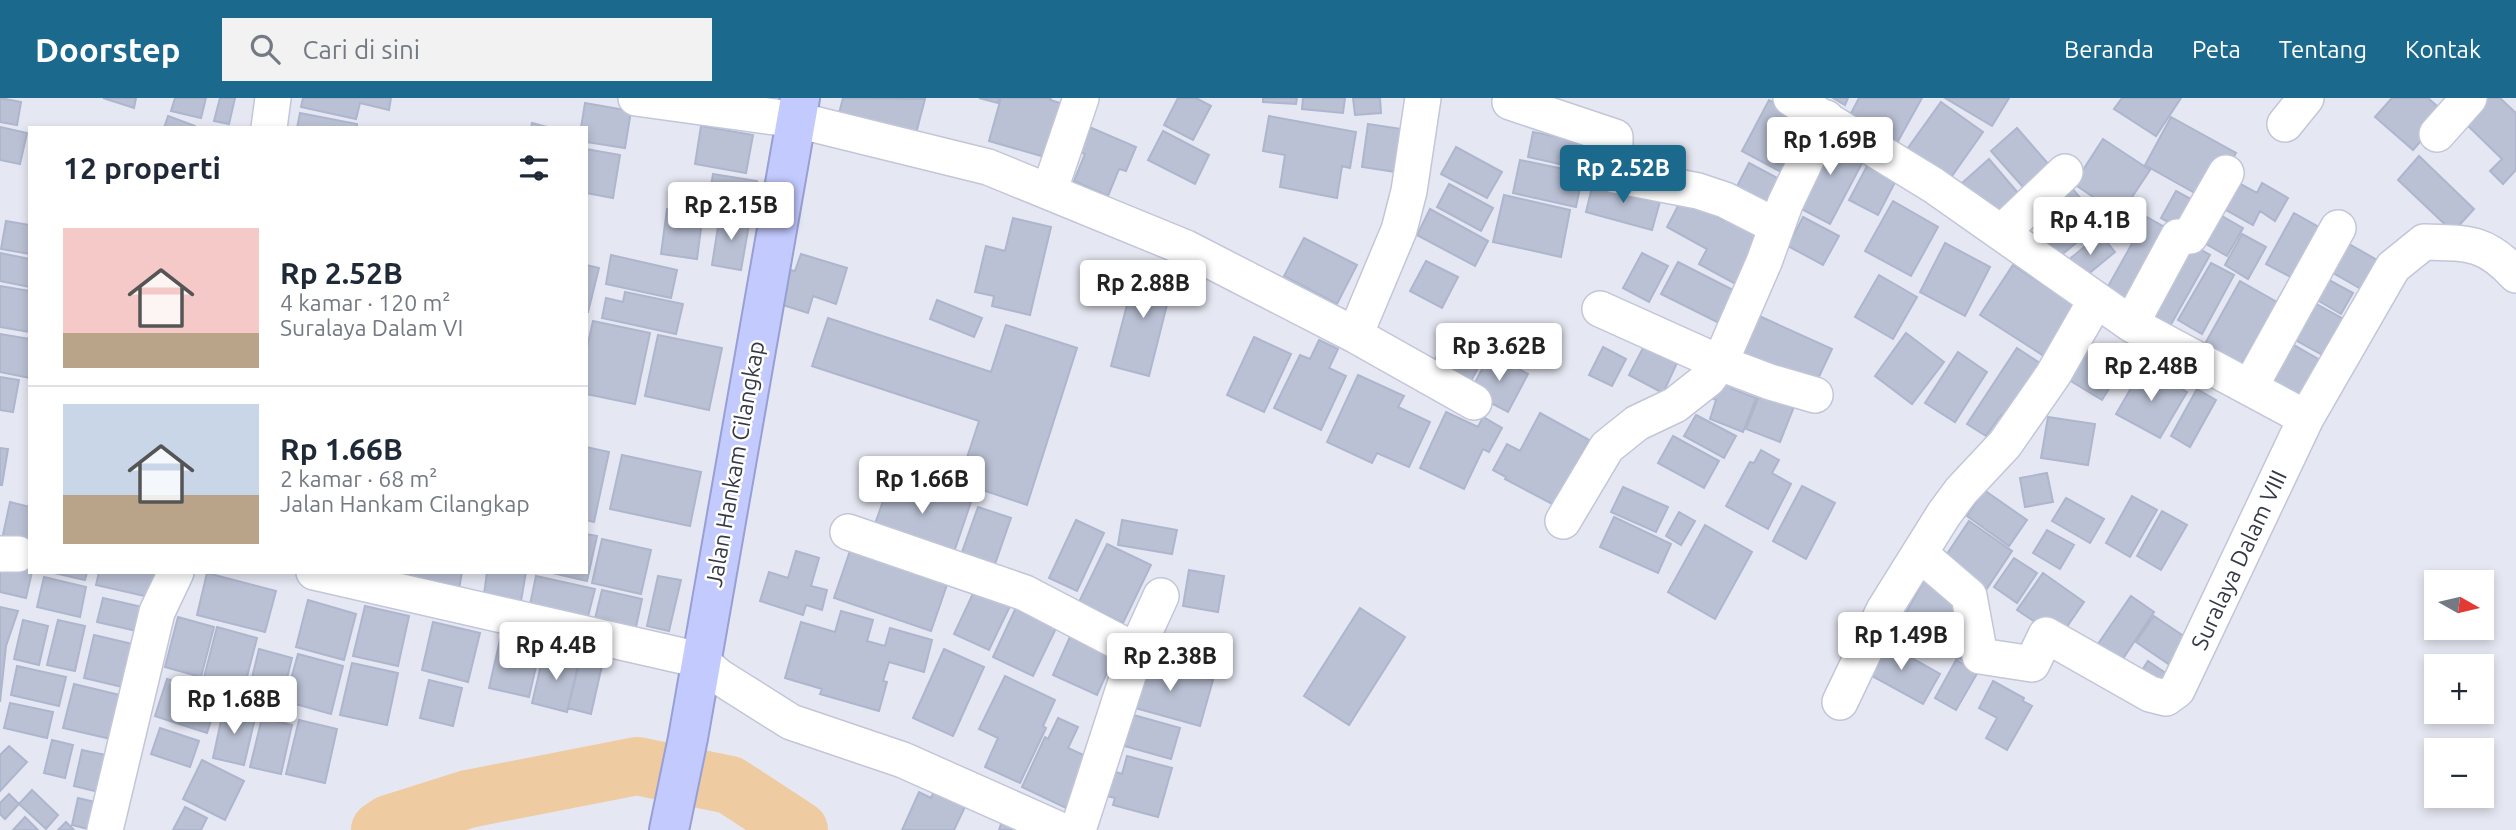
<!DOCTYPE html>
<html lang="id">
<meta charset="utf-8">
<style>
:root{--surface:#fff;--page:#f2f2f3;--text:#1f2937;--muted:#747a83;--line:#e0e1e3;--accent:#1b6a8e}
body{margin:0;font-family:Ubuntu,sans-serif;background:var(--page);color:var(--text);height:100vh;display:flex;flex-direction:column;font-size:26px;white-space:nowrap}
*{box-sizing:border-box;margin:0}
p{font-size:23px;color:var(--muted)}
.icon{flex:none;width:38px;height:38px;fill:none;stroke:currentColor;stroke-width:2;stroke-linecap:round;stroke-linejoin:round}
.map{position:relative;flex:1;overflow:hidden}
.sheet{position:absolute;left:28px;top:28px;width:560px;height:448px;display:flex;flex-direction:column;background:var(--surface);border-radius:0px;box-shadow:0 4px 10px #0003}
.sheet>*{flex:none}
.needle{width:46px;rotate:98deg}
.buttons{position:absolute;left:2424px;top:472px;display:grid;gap:14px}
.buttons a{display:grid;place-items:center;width:70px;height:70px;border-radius:0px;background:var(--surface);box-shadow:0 4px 10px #0003;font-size:35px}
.price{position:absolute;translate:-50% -60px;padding:0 16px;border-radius:7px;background:#fff;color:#222;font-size:23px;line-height:46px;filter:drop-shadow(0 2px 4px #0008)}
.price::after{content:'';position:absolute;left:50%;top:42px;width:21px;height:16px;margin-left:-10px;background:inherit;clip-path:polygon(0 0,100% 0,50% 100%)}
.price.selected{background:var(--accent);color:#fff}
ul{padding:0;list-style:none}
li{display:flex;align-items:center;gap:21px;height:175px;padding:0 35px}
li+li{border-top:2px solid var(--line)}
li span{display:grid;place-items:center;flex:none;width:196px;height:140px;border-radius:0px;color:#555}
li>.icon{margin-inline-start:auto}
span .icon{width:84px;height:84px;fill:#fffc;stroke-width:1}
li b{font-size:30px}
h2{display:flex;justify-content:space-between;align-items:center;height:84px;padding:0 35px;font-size:30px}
header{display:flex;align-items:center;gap:42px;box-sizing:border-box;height:98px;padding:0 35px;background:var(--accent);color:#fff}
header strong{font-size:33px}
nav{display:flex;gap:38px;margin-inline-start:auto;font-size:24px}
.search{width:490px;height:63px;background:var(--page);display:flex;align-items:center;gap:18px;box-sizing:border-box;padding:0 24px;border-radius:0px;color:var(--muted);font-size:26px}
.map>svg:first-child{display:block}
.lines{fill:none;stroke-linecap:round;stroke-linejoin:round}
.river{stroke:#efcba1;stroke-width:58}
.building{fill:#bac1d4;stroke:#aeb6ce;stroke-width:2}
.street-casing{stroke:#c2c6d9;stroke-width:38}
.secondary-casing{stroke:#979fd5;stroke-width:42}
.street{stroke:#fff;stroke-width:35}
.secondary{stroke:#c3cafe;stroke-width:38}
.labels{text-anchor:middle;stroke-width:5;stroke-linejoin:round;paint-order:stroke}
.street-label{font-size:23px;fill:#353945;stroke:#fff}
</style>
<header>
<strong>Doorstep</strong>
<div class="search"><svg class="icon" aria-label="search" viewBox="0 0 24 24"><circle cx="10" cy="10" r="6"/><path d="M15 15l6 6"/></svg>Cari di sini</div>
<nav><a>Beranda</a><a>Peta</a><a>Tentang</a><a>Kontak</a></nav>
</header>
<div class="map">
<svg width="2516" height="732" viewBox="0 0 2516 732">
<rect width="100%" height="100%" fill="#e5e7f2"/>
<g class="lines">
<path class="river" d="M380 732 389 726 468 701 637 668 730 687 799 732"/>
</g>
<path class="building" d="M0 0 21 4 17 27 0 24Z
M103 0H136L134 10Z
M175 0H206L201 20 171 13Z
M220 0H235L229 26 214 23Z
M303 0H391L389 12 360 5 356 21 301 9Z
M843 0 925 1 914 43 837 23Z
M979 0H999L998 5Z
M1001 0H1051L1050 2 1070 8 1055 62 989 43Z
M1178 0H1196L1211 8 1193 42 1164 27Z
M1263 0H1297L1296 6 1263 4Z
M1303 0H1345L1343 15 1302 11Z
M1353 0H1380L1381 15 1355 17Z
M1833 0H1848L1845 7Z
M1859 0H1922L1897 45 1849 19Z
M1945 0H2009L1992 28Z
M2122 0H2181L2156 38 2114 11Z
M2392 0H2428L2445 15 2413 52 2375 19Z
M2481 0H2500L2516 15V72L2503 86 2490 73 2502 61 2461 21Z
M1769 2 1814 27 1787 77 1742 53Z
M1941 4 1983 34 1947 85 1905 54Z
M585 5 631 13 625 50 586 44V30H581Z
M300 15 357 26V30H297Z
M168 18 195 28V30H164Z
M1269 18 1356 34 1350 70 1342 68 1337 100 1280 89 1285 57 1263 53Z
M2171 19 2236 55 2209 103 2145 67Z
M532 25 551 30H531Z
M1368 26 1415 33 1409 76 1362 69Z
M701 28 753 37 746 75 695 66Z
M1087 28 1136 49 1126 73 1119 71 1108 98 1074 83 1085 56 1076 52Z
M0 29 27 35 20 66 0 62Z
M2017 30 2057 76 2031 98 1991 53Z
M1831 32 1869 52 1830 126 1792 106Z
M1163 33 1209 57 1195 86 1148 62Z
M1533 34 1583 44 1578 70 1528 59Z
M2103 41 2150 72 2120 117 2074 86Z
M1456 49 1502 74 1487 100 1441 76Z
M586 51 620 57 613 100 586 95Z
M1874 55 1902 71 1878 117 1849 102Z
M2419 58 2474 111 2453 134 2398 82Z
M1989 61 2024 102 1998 126 1962 85Z
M1520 62 1583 75 1576 109 1513 95Z
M1749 65 1785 84 1767 117 1732 98Z
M713 76 757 83 752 114 708 107Z
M1594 81 1661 100 1652 132 1586 114Z
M2233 82 2257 95 2262 85 2288 100 2275 123 2260 113 2253 127 2219 108Z
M2067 84 2101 125 2060 158 2026 117Z
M1449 86 1493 110 1481 133 1437 109Z
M2176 93 2198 105 2183 132 2161 120Z
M1504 97 1570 112 1561 159 1493 144Z
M1682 100 1723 122 1727 116 1768 138 1741 189 1699 166 1707 151 1667 129Z
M1893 103 1938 129 1911 178 1865 153Z
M2208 110 2243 130 2227 158 2192 138Z
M667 111 703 115 697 161 661 156Z
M1430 111 1488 143 1475 168 1417 137Z
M2294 115 2324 132 2296 182 2266 166Z
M720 116 750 121 741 172 712 167Z
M1803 119 1839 138 1823 167 1788 148Z
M2147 119 2173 134 2133 207 2106 192Z
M1013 120 1051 129 1030 217 992 208 994 198 975 194 986 148 1005 153Z
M6 123 30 127V156L1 151Z
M2100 136 2115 154 2081 182 2066 164Z
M2242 136 2266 149 2248 181 2225 167Z
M2337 139 2384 166 2368 195 2321 168Z
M1304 140 1357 167 1337 206 1284 178Z
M2182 141 2210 157 2169 230 2141 215Z
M1945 145 1990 169 1965 218 1920 194Z
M0 155 30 161V189L0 183Z
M1642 155 1668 168 1649 204 1623 190Z
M801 156 847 170 836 206 813 198 808 215 780 206 790 172 795 173Z
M611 157 677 172 671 200 606 186Z
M1426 163 1458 179 1442 210 1410 193Z
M1678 164 1739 195 1723 227 1661 196Z
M1138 165 1175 175 1149 278 1111 268Z
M2211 165 2234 177 2202 236 2178 222Z
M586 167 599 170 588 214H586Z
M2013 167 2079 210 2047 260 1980 217Z
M2316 175 2353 195 2341 216 2305 195Z
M1879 177 1917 199 1893 241 1855 219Z
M2240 183 2277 204 2237 274 2201 253Z
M0 188 30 193V234L0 229Z
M625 194 683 206 676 236 602 220 606 200 623 204Z
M2302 198 2347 223 2326 259 2281 234Z
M937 202 982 220 974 239 930 221Z
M1757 217 1832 251 1815 287 1739 268 1745 255 1740 253Z
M828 220 991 274 1006 227 1077 250 1027 407 959 384 979 323 812 268Z
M593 223 650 235 635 306 586 296V254Z
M1452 229 1489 249 1467 291 1430 271Z
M1906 235 1944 264 1912 306 1875 278Z
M0 236 30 241V280L0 274Z
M658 237 722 250 709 312 645 298Z
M1254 239 1291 256 1264 314 1227 297Z
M2280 239 2327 266 2304 307 2257 280Z
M1319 242 1338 251 1329 270 1346 278 1321 332 1274 310 1300 257 1310 261Z
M2086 242 2125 265 2102 302 2064 279Z
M1644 248 1677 265 1663 295 1629 277Z
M1603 249 1626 261 1612 288 1589 277Z
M2017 250 2049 271 2014 326 2001 317 1986 338 1967 326Z
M1958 254 1987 274 1955 324 1925 305Z
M1490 256 1528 276 1508 314 1470 294Z
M2143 269 2187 294 2160 340 2116 316Z
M1719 272 1737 279 1732 291 1756 300 1743 334 1710 321 1716 302 1708 299Z
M1358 277 1404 298 1398 309 1430 324 1409 369 1377 355 1372 365 1327 344Z
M0 279 19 282 13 314 0 312Z
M1763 288 1797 301 1780 344 1746 331Z
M2197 291 2216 302 2190 349 2171 338Z
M1446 314 1478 329 1483 319 1502 330 1489 354 1483 351 1464 391 1420 370Z
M1540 315 1589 342 1554 407 1505 381 1506 379 1493 372 1507 346 1520 353Z
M1696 317 1736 338 1724 360 1684 338Z
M2048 319 2095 326 2088 367 2041 360Z
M1673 338 1719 363 1704 390 1658 365Z
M586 349 609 354 594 424 586 422Z
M0 350 8 351 2 387H0Z
M1761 352 1779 362 1772 375 1791 386 1768 431 1726 408 1750 364 1754 365Z
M622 357 701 374 690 428 610 411Z
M2047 375 2053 404 2025 409 2020 380Z
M892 377 971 404 952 460 873 432Z
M1802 388 1835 405 1806 461 1773 443Z
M1623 389 1668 409 1656 434 1611 414Z
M1984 392 2027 422 2009 448 1967 418Z
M2132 398 2157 412 2130 459 2106 445Z
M2066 400 2104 421 2090 445 2052 423Z
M10 404 30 409V453L1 446Z
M978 409 1011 420 994 469 961 457Z
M2162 413 2187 427 2161 472 2137 458Z
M1679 414 1695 423 1681 447 1666 438Z
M1614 419 1671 446 1658 475 1600 449Z
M1076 422 1104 435 1077 493 1049 480Z
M1122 422 1177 432 1172 456 1118 447Z
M1969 423 2012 453 1984 495 1941 465Z
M1705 427 1752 454 1715 521 1668 494Z
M2047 432 2074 447 2060 471 2033 455Z
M586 436 597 438 587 483 548 474H586Z
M602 441 651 452 641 496 592 485Z
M853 444 950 478 931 533 834 500Z
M1107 446 1151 467 1123 525 1079 504Z
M796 453 819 460 811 488 827 492 822 512 806 507 803 517 760 503 769 474 788 480Z
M0 460 30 467V474H32L26 500 0 494Z
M2014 460 2037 475 2017 505 1994 489Z
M1189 472 1224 478 1218 514 1183 508Z
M50 474H87L85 482Z
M99 474H164L158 501 96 487Z
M411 474H462L457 503 407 492Z
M487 474H526L520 509 483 504Z
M207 475 276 493 265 534 197 517Z
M2043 475 2084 504 2059 540 2017 512Z
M1927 477 1967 499 1934 558 1895 535Z
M536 478 595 491 585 530 528 516Z
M658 478 681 482 669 533 647 528Z
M44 479 86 489 80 519 37 509Z
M977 487 1012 504 989 552 954 536Z
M602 492 642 501 633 543 592 533Z
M2131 498 2154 514 2122 562 2098 546Z
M103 500 155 512 150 536 97 524Z
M308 502 356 516 344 562 296 549Z
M1019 503 1060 522 1033 578 993 559Z
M365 508 409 518 398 568 353 558Z
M0 509 18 513 6 548 0 604Z
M1360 510 1405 539 1349 627 1304 598Z
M841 513 873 522 867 543 885 548 890 530 932 542 924 574 889 564 883 583 887 584 879 613 820 596 822 591 785 580 801 524 835 534Z
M2154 518 2188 541 2170 567 2136 544Z
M178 519 214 529 201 579 165 569Z
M23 522 48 528 39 567 14 561Z
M58 522 85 528 75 573 47 567Z
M433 524 480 535 468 584 422 572Z
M1954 528 1975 537 1964 563 1942 553Z
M217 529 257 540 243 594 203 583Z
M1073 532 1117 552 1097 597 1053 577Z
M94 537 141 548 131 591 84 580Z
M500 542 540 551 529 599 489 590Z
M1880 542 1940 576 1923 606 1863 573Z
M259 551 292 560 281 605 248 596Z
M944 551 984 569 953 638 913 620Z
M544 555 579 563 567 614 532 605Z
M298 556 343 568 331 616 285 603Z
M581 558 603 563 591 616 568 610Z
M1141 561 1213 582 1200 628 1128 608Z
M1956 562 1978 574 1956 612 1935 600Z
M2148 563 2167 576 2154 595 2135 583Z
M352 565 398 575 387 627 340 617Z
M17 568 66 579 59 608 11 597Z
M1005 578 1055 602 1043 628 1046 630 1020 685 985 669 998 640 979 631Z
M167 581 219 598 207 635 155 618Z
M429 582 462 590 453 628 420 620Z
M1993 583 2024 600 2023 603 2032 608 2007 652 1986 640 1997 620 1979 610Z
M74 586 124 598 115 642 63 630Z
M10 605 53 614 47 640 4 630Z
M224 609 256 616 244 667 213 660Z
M1130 616 1180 630 1171 661 1121 647Z
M262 620 292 627 281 676 250 669Z
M1058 620 1078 629 1068 650 1090 660 1066 710 1022 689 1045 639 1048 641Z
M299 622 337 631 325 685 286 676Z
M160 630 199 643 190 669 151 656Z
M52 642 73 647 65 680 44 675Z
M9 648 27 664 0 693V657Z
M82 652 115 659 107 696 74 688Z
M1127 658 1172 670 1158 719 1113 707 1115 700 1102 697 1110 672 1122 676Z
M202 662 244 683 225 722 183 701Z
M940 680 972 694 954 732H902L919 694 931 700Z
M32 692 58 717 46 731 19 706Z
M9 696 19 706 5 721 0 716V705Z
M78 700 107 707 92 732 72 727Z
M185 709 207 720 201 732H173Z
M25 719 38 732H13Z
M1003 720 1038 732H999Z
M66 724 74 732H58Z"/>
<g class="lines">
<g class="street-casing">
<path id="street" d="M636 0 797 22 988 69 1186 150 1355 237 1474 304
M1791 0 1933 87 2131 226 2306 320
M1510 4 1615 39V77L1698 93 1725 102 1776 128
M2285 26 2306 0
M269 30 273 0
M2437 36 2469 0
M1049 94 1081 0
M2001 135 2065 74
M1600 211 1720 265 1770 284 1815 297
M2131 226 2178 139 2190 138 2226 75
M1355 237 1399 132 1409 93 1423 0
M2250 289 2338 130
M1563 423 1607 349 1637 325 1675 307 1708 281 1720 265 1764 164 1785 106 1826 20
M848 434 1025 495 1136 553
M0 456H18
M1920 456 1969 498 1980 558 2032 566 2046 537 2150 596 2166 600 2177 592 2306 320 2393 169 2424 144C2467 145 2485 143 2516 177
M314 474 700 562 718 578 791 624 903 662 1060 732
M1840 604 1884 512 1944 416 1961 393 2005 346 2053 277 2096 202
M105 732 157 514 176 474
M1078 732 1136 553 1161 498"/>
</g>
<g class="secondary-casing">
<path id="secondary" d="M669 732 688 640 800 0"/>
</g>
<use href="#street" class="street"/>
<use href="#secondary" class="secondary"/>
</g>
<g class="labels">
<g class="street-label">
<text transform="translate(735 366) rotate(-80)" y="8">Jalan Hankam Cilangkap</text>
<text transform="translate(2239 462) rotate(-65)" y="8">Suralaya Dalam VIII</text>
</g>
</g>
</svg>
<div class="buttons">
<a><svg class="needle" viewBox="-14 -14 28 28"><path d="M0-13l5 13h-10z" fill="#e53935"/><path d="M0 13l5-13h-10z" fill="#747a83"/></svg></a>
<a>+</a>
<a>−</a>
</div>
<b class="price" style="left:1830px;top:79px">Rp 1.69B</b>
<b class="price selected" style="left:1623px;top:107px">Rp 2.52B</b>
<b class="price" style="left:731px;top:144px">Rp 2.15B</b>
<b class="price" style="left:2090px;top:159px">Rp 4.1B</b>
<b class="price" style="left:1143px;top:222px">Rp 2.88B</b>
<b class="price" style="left:1499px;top:285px">Rp 3.62B</b>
<b class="price" style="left:2151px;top:305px">Rp 2.48B</b>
<b class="price" style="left:922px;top:418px">Rp 1.66B</b>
<b class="price" style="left:1901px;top:574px">Rp 1.49B</b>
<b class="price" style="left:556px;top:584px">Rp 4.4B</b>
<b class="price" style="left:1170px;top:595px">Rp 2.38B</b>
<b class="price" style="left:234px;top:638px">Rp 1.68B</b>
<section class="sheet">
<h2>12 properti<svg class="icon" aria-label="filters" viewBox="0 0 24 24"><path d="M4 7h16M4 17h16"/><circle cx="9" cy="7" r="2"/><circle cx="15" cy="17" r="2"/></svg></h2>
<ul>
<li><span style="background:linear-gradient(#f6c9c9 75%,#b9a48a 0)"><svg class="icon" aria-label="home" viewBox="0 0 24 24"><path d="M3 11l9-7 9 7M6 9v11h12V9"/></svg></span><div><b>Rp 2.52B</b><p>4 kamar · 120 m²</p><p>Suralaya Dalam VI</p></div></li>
<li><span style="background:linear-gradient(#c9d6e8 65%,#b9a48a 0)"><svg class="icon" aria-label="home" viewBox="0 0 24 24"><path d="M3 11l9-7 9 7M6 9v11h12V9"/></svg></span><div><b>Rp 1.66B</b><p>2 kamar · 68 m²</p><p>Jalan Hankam Cilangkap</p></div></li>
</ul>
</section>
</div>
